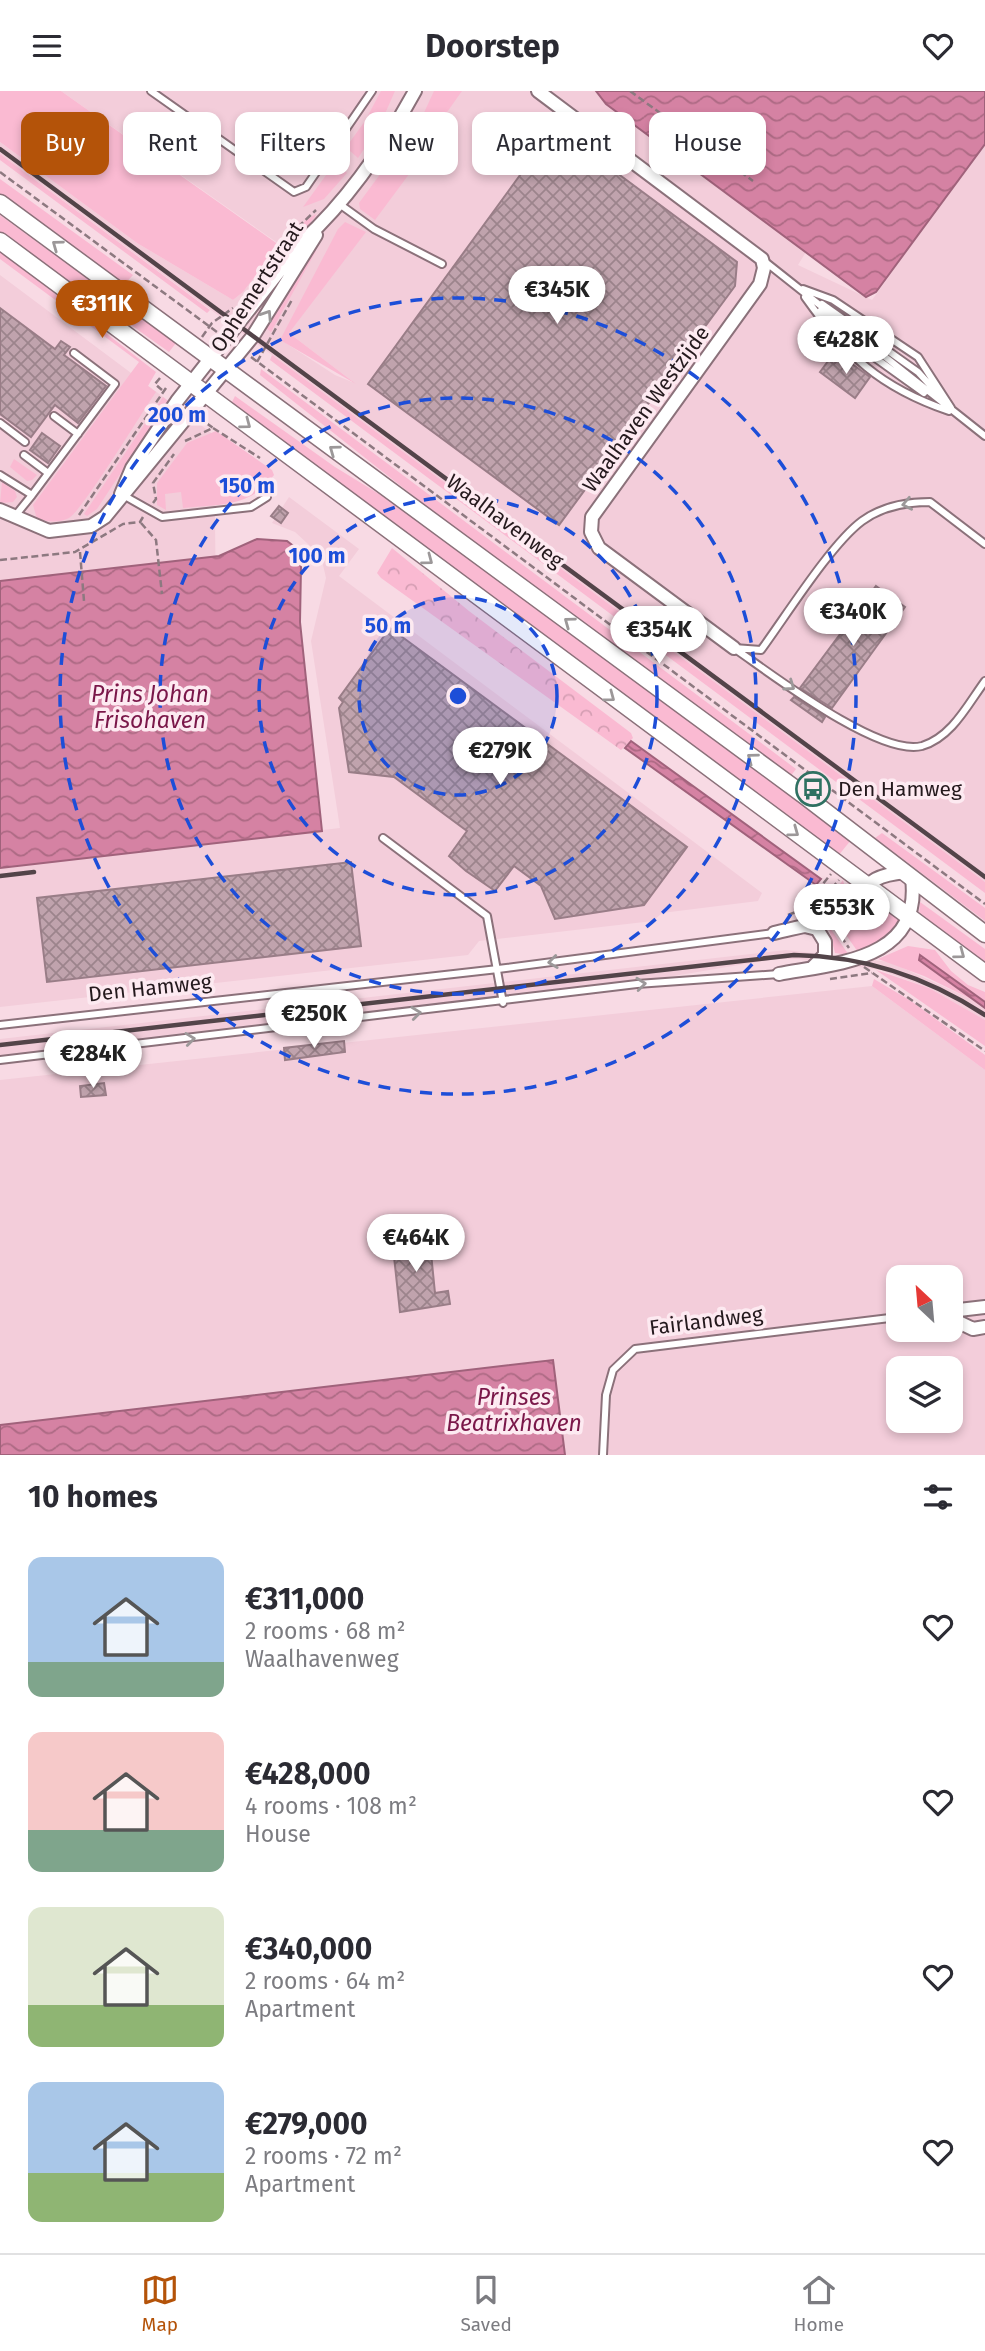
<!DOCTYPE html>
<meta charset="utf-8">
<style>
:root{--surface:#fff;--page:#f2f2f3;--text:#2b2b33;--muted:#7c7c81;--line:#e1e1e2;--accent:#b45309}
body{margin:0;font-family:"Fira Sans",sans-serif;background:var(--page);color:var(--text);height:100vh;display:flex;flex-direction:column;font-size:26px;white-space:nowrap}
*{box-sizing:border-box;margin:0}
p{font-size:23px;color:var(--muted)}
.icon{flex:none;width:38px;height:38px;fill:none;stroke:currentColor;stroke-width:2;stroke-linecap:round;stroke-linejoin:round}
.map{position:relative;height:1364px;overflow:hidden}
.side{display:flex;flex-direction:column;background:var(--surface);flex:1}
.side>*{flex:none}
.hud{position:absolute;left:21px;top:21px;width:943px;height:63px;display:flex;gap:14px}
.needle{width:46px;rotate:334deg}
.tools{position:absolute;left:886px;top:1174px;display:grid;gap:14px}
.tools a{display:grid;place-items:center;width:77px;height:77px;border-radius:14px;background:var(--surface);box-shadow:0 4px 10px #0003;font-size:35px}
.price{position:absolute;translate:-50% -60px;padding:0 16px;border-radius:24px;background:#fff;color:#222;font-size:23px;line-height:46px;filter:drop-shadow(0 2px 4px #0008)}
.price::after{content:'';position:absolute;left:50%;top:42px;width:21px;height:16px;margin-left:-10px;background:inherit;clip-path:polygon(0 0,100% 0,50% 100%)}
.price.selected{background:var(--accent);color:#fff}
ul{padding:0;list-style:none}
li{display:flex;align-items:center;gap:21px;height:175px;padding:0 28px}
li span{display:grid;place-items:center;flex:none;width:196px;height:140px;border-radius:14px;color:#555}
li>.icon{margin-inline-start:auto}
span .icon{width:84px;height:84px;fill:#fffc;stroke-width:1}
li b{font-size:30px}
h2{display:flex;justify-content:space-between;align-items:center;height:84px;padding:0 28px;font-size:30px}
.chip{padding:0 24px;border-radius:14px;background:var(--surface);box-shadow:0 4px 10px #0003;font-size:24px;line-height:63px}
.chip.selected{background:var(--accent);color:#fff}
header{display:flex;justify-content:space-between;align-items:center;height:91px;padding:0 28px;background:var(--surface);font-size:32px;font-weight:700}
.menu{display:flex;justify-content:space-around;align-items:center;height:98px;border-top:2px solid var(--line);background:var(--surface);font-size:19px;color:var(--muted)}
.menu a{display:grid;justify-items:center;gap:4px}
.menu .selected{color:var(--accent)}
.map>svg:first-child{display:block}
.built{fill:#f3cdda;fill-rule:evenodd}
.grass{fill:#fabad2}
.forest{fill:url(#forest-crowns)}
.water{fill:url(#water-waves);stroke:#a0627b;stroke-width:2}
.building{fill:url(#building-cross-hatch);stroke:#997d87;stroke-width:2}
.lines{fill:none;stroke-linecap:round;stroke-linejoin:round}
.service-casing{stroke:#8b717a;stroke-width:10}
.minor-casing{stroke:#8b717a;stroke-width:16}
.tertiary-casing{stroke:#8b717a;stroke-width:19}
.path{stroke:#8d7980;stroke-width:2.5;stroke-dasharray:7 3.5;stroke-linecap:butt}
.service{stroke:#fff;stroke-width:6}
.minor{stroke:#fff;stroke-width:12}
.tertiary{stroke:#fff;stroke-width:16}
.rail{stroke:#534449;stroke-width:4.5}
.oneway{stroke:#9c9899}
.ring{fill:none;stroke:#1d4ed8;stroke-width:3.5;stroke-dasharray:12 9}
.labels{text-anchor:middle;stroke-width:7;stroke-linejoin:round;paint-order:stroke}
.street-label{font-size:21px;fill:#24191d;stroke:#fdeaf1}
.poi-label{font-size:21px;fill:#24191d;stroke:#fdeaf1;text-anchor:start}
.water-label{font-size:23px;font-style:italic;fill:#7a1749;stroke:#fdeaf1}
.centre{fill:#1d4ed8;stroke:#fdeaf1;stroke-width:3.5}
.ring-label{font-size:21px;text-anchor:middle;font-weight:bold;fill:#1d4ed8;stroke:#fdeaf1;stroke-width:7;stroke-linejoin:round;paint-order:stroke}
</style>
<header><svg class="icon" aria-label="menu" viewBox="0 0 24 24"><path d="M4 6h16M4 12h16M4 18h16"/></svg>Doorstep<svg class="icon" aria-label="heart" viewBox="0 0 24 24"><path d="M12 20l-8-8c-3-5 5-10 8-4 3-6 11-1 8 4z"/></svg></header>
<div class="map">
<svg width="985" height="1364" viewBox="0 0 985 1364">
<defs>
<pattern id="forest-crowns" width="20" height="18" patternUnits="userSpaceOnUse" patternTransform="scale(1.75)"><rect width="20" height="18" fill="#fabad2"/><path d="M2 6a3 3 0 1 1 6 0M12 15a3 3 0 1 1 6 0" fill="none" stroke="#d69fb4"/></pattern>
<pattern id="water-waves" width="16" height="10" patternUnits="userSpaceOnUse" patternTransform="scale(1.75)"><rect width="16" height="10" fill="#d582a3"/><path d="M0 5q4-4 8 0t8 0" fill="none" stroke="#ad6a84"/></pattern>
<pattern id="building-cross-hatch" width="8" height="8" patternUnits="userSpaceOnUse" patternTransform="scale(1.75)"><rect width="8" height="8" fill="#c0a3ad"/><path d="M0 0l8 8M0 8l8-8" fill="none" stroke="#9c848c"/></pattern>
</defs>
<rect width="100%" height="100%" fill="#f8dae4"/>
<path class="built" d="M61 0H620L812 151 798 174 872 209 985 52V791L0 63V51L137 152 233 209 243 201 279 153ZM289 242 352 290V291L335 284 281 249Z
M0 184 214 344 216 515 0 536Z
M289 406 359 458 339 485 762 802 758 810 662 822 653 830 479 850 468 864 0 916V777L340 737 311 550 326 487 321 465 295 441 272 432Z
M786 859 890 871 975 910 985 917V929L929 897 881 879 799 868H775L650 889 0 965V948Z
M872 895 985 979V1364H565L553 1269 0 1334V989ZM898 1186H950V1239H898ZM898 1278H950V1330H898Z"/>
<path class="grass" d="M0 0H61L279 154 243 201 233 209 137 152 0 51Z
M381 0H395L380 34 358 67 350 60 338 74 347 82 324 108 303 116 365 30Z
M434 0H462L445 24 450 28 375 129 360 118 359 112 422 26Z
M0 63 210 219 207 222 0 69Z
M0 88 133 184 123 195 0 105Z
M316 123 315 126 242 217 306 129Z
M0 124 176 252 169 261 0 141Z
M345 131 366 141 289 242 356 293 280 249 338 138Z
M314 159 316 160 271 241 266 237Z
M0 160 156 281 148 295 156 301C142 321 83 419 69 427 60 432 46 431 37 428L33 414 139 271 0 168Z
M272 264 985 791V802L270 269Z
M261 278 796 678 790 686 430 418 260 284Z
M235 305 335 376 392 411 851 749 838 765 235 316 232 311Z
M163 306 168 310 97 418 87 425 84 423Z
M216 340 272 379 274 384C250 417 220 413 183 417L181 401 165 403 166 419 157 414V392L187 352Z
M14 368 37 384 32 389 27 390 10 376Z
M2 391 15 400 17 406 13 411 0 412Z
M882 742 985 817V830L875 747Z
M843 789 846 800 840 809 826 818 825 813Z
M869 805 901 830 884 849 860 864 837 831 854 823Z
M920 811 985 858V872L919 824Z
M828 834 849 864 835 862Z
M908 855 935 859 951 880 968 894 985 901V911L919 869 975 910 924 885 878 868Z
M876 879 929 897 985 929V955Z
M874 888 911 910 985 964V979L872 895Z"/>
<path class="forest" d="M392 457 469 520 631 642 633 647 621 659 381 487 377 482Z"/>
<path class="water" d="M596 0H985V53L876 201 866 206 606 13Z
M257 448 287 450 296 457 294 460 301 476 300 531 322 740 0 777V490L219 465Z
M631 650 821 788 816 794 625 657Z
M920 864 985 911V917L919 869Z
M553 1269 565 1364H0V1334Z"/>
<path class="building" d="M555 36 737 171 735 195 559 434 368 293Z
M0 217 55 258 61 250 70 256 64 264 106 295 78 332 55 314 31 346 0 323Z
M841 265 870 286 855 307 820 281 829 269 834 273Z
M42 342 60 355 48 372 30 359Z
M279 415 288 422 281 432 271 425Z
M876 495 905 516 832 617 800 597Z
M390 537 687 756 644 814 555 828 541 795 514 775 495 800 466 780 449 765 467 740 394 686 349 681 339 617 343 611 339 607Z
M794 606 825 626 822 631 791 609Z
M351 771 361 855 47 891 37 807Z
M344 950 345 961 285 969 284 957Z
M104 992 106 1004 81 1006 80 995Z
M429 1142 435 1202 448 1200 450 1213 400 1221 392 1147Z"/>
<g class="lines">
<g class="service-casing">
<path id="service" d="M151 0 294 101 306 96 372 0
M338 112 374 138 442 173
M763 169 985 345
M803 198 833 209 918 266 951 317
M805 206C847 265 879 296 949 320
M822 213 918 281 940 305
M820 220 846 246 924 302
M54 325 78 343
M0 332 25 351
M24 364 48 382
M0 384 32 404 15 425
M32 404 115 293 74 262
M123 404 162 426 251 416 267 406
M734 557 761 559C786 525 831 453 862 430 881 416 907 411 930 411L985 453
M738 560C774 585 880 666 922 655 952 646 968 613 985 590
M383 747 487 825 503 912
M0 934 498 878 774 842
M0 969 637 893 779 883
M603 1364 606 1304 613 1279 635 1258 898 1226"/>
</g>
<g class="minor-casing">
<path id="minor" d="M538 0 762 168 764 177 760 193 592 426 591 441 599 457 734 557
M121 403 132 377 177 310 303 150C350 107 385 55 415 0
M0 419 49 440 91 435 105 426 253 245 316 144
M805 835 817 838 825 851V864L813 876
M774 842C797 836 823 833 842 820 872 800 859 786 905 781
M779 883C838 872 922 869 912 787
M950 1220 985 1216
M950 1227 973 1238 985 1236"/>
</g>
<g class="tertiary-casing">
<path id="tertiary" d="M0 112 805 705 985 843
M0 150 985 882"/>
</g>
<path class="path" d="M630 0 753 90
M0 81 217 241
M298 136 316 119
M202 246 212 232 233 217
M251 266 985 813
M257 271 293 207
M160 287 155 293 162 299
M213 337 260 367
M185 350 213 337 201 328
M153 412 156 408 153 392 174 363
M79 424 168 294
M141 432 156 449 162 503
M80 461 84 510
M0 469 75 461 123 433 140 431 143 426
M822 817 813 805 831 783
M788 824 819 812 839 789
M835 837 849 857
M864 876 985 960
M830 888 872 882"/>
<use href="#service" class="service"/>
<use href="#minor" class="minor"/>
<use href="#tertiary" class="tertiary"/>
<path class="rail" d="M0 58 985 786
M0 785 34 781
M0 954 794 864C864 865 927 886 985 924"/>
</g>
<defs><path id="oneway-chevron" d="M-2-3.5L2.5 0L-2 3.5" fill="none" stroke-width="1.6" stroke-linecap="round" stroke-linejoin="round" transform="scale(1.75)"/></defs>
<g class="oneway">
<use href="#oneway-chevron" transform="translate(57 154) rotate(-144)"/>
<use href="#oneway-chevron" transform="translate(267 224) rotate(-57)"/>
<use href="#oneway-chevron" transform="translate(246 333) rotate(37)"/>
<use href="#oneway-chevron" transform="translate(334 359) rotate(-144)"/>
<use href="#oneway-chevron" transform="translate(907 413) rotate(169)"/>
<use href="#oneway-chevron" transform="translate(428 469) rotate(37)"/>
<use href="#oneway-chevron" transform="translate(569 531) rotate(-144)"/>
<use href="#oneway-chevron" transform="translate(790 595) rotate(35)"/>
<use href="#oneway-chevron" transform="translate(610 606) rotate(37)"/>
<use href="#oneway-chevron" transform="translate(752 667) rotate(-143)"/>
<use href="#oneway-chevron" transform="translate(794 741) rotate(36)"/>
<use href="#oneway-chevron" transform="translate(960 863) rotate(37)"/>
<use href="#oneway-chevron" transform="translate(553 871) rotate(173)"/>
<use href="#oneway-chevron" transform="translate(641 893) rotate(-6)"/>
<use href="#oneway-chevron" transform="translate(416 922) rotate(-7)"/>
<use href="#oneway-chevron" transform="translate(190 948) rotate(-7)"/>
</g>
<circle cx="458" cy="605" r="99" fill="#1d4ed8" fill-opacity=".12"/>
<g class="ring">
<circle cx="458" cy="605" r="99"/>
<circle cx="458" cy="605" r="199"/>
<circle cx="458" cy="605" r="298"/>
<circle cx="458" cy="605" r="398"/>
</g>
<defs>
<g id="bus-ring" transform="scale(1.75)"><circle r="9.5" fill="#fdeaf1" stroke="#2f7162" stroke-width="1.5"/><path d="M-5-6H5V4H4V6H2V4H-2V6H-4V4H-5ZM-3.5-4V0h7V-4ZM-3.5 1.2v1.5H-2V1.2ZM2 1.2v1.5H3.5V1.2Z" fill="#2f7162"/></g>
</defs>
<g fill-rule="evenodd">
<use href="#bus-ring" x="813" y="698"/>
</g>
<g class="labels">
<g class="street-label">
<text transform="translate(257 196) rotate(-57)" y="7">Ophemertstraat</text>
<text transform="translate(646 318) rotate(-54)" y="7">Waalhaven Westzijde</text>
<text transform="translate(505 430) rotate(37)" y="7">Waalhavenweg</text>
<text transform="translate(150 897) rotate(-6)" y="7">Den Hamweg</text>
<text transform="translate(706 1230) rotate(-7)" y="7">Fairlandweg</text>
</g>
<g class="poi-label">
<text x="838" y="705">Den Hamweg</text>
</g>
<g class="water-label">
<text x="150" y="611">Prins Johan<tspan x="150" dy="26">Frisohaven</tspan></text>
<text x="514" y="1314">Prinses<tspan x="514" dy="26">Beatrixhaven</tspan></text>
</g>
</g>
<circle cx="458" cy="605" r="10" class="centre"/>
<g class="ring-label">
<text x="177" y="331">200 m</text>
<text x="247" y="402">150 m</text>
<text x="317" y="472">100 m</text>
<text x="388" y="542">50 m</text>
</g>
</svg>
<div class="tools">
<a><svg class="needle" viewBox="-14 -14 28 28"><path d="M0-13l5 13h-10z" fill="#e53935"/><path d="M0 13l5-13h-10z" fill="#7c7c81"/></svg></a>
<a><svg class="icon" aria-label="layers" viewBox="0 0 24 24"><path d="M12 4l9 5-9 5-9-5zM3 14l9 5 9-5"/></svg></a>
</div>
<b class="price" style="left:557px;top:235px">€345K</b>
<b class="price selected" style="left:102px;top:249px">€311K</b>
<b class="price" style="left:846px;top:285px">€428K</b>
<b class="price" style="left:853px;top:557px">€340K</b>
<b class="price" style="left:659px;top:575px">€354K</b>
<b class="price" style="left:500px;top:696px">€279K</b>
<b class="price" style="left:842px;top:853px">€553K</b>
<b class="price" style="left:314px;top:959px">€250K</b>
<b class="price" style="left:93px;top:999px">€284K</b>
<b class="price" style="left:416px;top:1183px">€464K</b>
<div class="hud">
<a class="chip selected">Buy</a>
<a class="chip">Rent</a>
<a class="chip">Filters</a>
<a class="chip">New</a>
<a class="chip">Apartment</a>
<a class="chip">House</a>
</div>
</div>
<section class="side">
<h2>10 homes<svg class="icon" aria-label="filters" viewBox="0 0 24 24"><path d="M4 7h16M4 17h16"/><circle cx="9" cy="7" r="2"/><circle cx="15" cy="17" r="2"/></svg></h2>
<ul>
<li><span style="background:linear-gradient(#a9c7e8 75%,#7fa58c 0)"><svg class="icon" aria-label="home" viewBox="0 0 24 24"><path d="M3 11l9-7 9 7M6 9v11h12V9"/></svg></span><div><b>€311,000</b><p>2 rooms · 68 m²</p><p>Waalhavenweg</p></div><svg class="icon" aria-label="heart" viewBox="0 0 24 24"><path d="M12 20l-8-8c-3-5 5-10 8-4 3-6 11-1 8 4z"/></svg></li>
<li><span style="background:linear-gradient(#f6c9c9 70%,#7fa58c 0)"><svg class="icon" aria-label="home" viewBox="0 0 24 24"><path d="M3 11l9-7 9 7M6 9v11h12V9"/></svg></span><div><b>€428,000</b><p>4 rooms · 108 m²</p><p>House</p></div><svg class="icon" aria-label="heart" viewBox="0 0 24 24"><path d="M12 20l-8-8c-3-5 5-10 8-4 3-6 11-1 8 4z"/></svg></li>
<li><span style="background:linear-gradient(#dfe7d0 70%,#8fb573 0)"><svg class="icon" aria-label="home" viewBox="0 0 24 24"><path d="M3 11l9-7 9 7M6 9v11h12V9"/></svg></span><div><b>€340,000</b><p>2 rooms · 64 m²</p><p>Apartment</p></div><svg class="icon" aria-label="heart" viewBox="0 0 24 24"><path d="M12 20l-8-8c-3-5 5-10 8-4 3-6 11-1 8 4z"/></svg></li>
<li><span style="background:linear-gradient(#a9c7e8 65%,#8fb573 0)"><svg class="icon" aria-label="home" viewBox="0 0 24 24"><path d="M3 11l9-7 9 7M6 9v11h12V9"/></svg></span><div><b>€279,000</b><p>2 rooms · 72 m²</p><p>Apartment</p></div><svg class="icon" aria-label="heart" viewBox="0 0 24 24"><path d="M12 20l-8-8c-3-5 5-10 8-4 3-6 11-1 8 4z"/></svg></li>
</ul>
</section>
<nav class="menu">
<a class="selected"><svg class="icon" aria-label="map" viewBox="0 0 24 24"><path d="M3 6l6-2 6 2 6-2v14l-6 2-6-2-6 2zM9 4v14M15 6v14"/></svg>Map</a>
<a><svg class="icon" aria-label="saved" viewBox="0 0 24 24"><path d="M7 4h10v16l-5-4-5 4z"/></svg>Saved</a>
<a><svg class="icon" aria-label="home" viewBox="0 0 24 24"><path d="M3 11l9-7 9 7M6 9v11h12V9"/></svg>Home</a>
</nav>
